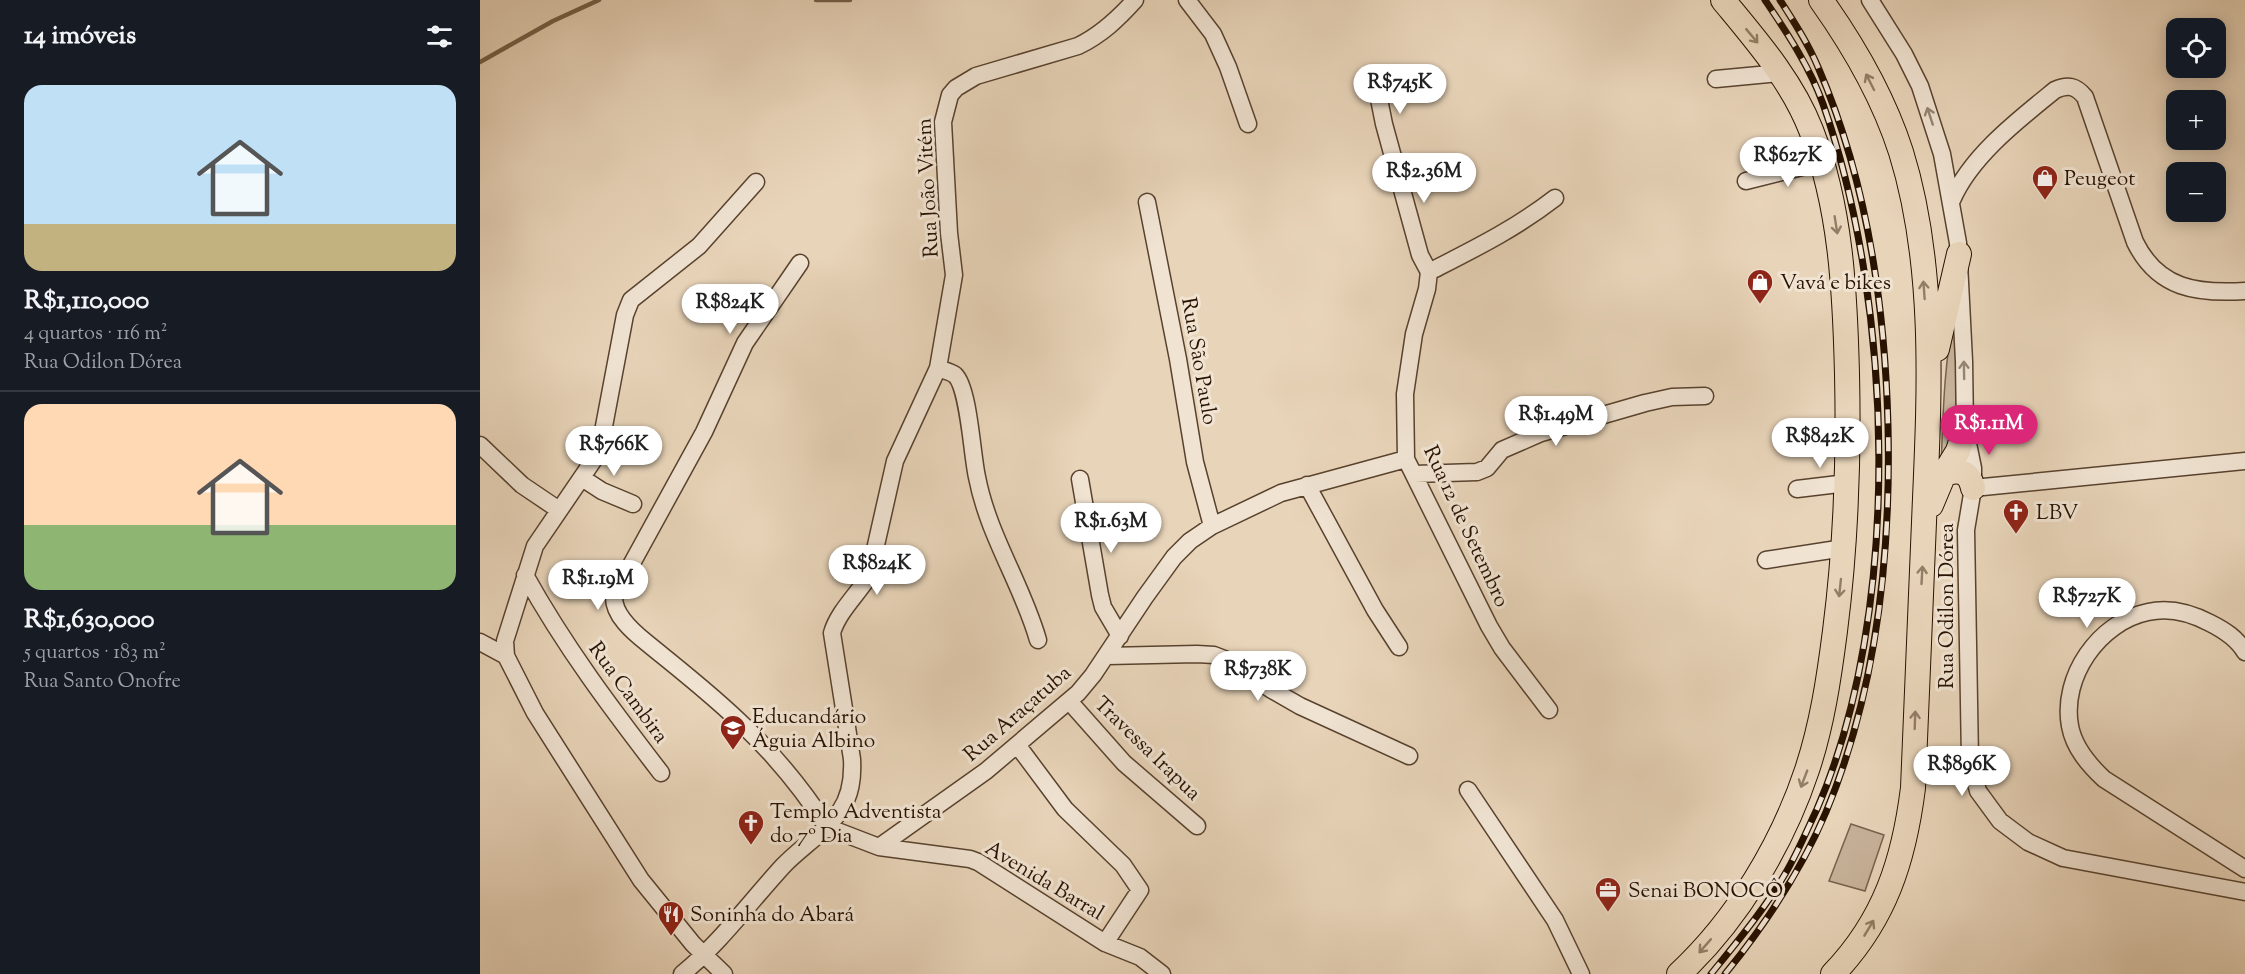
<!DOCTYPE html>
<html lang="pt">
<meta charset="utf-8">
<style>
:root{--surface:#171b24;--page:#242831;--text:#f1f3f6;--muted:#9ea1a6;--line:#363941;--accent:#db2777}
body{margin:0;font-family:"Sorts Mill Goudy",serif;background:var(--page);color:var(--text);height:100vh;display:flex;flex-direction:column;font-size:22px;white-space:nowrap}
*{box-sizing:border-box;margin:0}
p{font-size:20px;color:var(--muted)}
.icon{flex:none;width:33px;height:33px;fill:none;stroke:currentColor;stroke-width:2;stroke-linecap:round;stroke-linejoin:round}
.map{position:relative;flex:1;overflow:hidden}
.panel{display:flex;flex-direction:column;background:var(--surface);width:480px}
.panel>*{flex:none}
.tools{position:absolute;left:1686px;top:18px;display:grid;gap:12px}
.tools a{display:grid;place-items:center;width:60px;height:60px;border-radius:12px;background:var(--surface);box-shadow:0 3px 15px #0003;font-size:30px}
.price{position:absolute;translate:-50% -51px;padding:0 14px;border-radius:21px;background:#fff;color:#222;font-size:20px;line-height:39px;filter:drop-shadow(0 2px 3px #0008)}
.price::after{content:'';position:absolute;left:50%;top:36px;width:18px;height:14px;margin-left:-9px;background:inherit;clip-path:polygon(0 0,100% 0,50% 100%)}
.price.current{background:var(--accent);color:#fff}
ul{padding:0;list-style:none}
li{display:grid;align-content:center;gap:12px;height:318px;padding:0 24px}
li+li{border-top:2px solid var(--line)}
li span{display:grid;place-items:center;height:186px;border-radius:18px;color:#555}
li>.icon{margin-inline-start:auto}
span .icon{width:108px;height:108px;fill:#fffc;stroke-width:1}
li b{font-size:26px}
h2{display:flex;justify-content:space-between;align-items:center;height:72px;padding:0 24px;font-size:26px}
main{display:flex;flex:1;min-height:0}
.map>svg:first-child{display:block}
.green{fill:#c7b39a;stroke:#78624d;stroke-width:1.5}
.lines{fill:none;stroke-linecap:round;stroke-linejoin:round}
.stream{stroke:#745f49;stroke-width:4.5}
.minor-casing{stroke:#58422e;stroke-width:19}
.highway-casing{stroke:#281200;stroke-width:26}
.minor{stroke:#f0e3d2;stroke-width:16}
.highway{stroke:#e8d4b9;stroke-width:24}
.rail-casing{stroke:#281200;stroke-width:7}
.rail{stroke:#f0e3d2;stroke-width:4.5;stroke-dasharray:14;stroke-linecap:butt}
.oneway{stroke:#927d66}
.oneway2{stroke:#968574}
.labels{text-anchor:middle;stroke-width:6;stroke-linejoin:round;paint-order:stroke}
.poi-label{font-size:21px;fill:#281200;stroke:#f0e3d2;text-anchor:start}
.street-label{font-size:21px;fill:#281200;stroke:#f0e3d2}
</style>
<main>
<section class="panel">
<h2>14 imóveis<svg class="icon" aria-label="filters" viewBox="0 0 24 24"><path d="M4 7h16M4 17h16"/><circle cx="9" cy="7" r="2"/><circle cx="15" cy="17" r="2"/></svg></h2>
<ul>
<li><span style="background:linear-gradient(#bfe0f5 75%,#c2b280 0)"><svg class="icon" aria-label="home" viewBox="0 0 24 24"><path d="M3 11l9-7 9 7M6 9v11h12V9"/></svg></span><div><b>R$1,110,000</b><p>4 quartos · 116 m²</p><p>Rua Odilon Dórea</p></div></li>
<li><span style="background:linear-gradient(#ffd9b3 65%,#8fb573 0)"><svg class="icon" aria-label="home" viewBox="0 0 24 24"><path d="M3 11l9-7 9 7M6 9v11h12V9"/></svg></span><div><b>R$1,630,000</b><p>5 quartos · 183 m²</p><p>Rua Santo Onofre</p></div></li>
</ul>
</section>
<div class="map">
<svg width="1765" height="974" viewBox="0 0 1765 974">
<rect width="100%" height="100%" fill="#e8d4b9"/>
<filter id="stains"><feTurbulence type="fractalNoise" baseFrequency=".00333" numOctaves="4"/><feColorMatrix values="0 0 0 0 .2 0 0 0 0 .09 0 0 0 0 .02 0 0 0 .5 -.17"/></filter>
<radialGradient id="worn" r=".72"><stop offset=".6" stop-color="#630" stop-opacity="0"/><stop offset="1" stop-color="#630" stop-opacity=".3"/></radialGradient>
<path class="green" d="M1475 310 1477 441 1461 468C1463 414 1464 362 1475 310Z
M1371 824 1404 835 1385 891 1349 881Z"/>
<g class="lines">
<path class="stream" d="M336 0H370
M0 62 73 21 119 0"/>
<g class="minor-casing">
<path id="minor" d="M707 0 733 34 748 67 768 124
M1390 0 1424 54 1440 86 1462 154 1478 243 1484 361 1485 429 1493 468V488L1486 530 1490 760 1498 791 1520 821 1548 842 1583 858 1765 892
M1236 79 1300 73
M897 89 904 124 940 255 949 272
M1266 181 1342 162
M1472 200C1491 156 1538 120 1575 90 1588 84 1596 86 1605 97L1655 242C1678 289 1717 294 1765 291
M667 202 698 359 715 462 732 526
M320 263 265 343 224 432 134 596C133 615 153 632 167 643 200 670 235 697 265 727 296 757 324 791 347 827
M949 272 947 289 934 334 925 394 926 459 1009 626 1022 648 1069 710
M949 272C994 249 1035 229 1075 198
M458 368C463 370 471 372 475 375 489 388 492 456 497 477 508 535 542 584 558 640
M0 445 42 485 79 510
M935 474 997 472 1007 468 1022 450 1061 433 1165 403 1192 397 1225 396
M102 478 122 491 153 504
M600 479 620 595 623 607 640 636
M827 485 895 610 919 647
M1493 488 1765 461
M1317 489 1367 483
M1286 560 1364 548
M45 575C85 647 131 708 181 773
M0 642 26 656
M1765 652C1757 638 1744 630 1730 623 1711 613 1690 607 1668 612 1619 622 1581 677 1590 726 1594 748 1609 765 1624 779L1765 869
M627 656 717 654 734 655 747 660 792 690 820 706 929 756
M589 701 644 763 717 826
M538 746 585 809 643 865 660 890 625 943
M988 790 1075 920 1101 974
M347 827 399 847 490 859 498 862 625 943 660 957 682 974
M399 847 506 771 598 693 613 675 665 597 694 557 710 541 732 526 801 493 926 459
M202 974C240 943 270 902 303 866 321 847 345 833 360 811 371 795 373 778 372 759L352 633C358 612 377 595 389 576L415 461 458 368 474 275 469 233 463 122 470 95 476 88 496 76 598 46C621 35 638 19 655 0
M244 974 213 944 161 880 55 713 26 656 25 641 55 546 115 458 121 442 145 315 151 300 219 246 276 182"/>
</g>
<g class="highway-casing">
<path id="highway" d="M1341 0C1373 45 1404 99 1421 152 1455 261 1450 385 1445 498 1441 595 1437 691 1433 788 1424 860 1405 920 1353 974
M1457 349 1479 254
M1464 474C1479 469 1489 471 1493 488
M1451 505 1464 474 1478 451 1485 429
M1199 974C1257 920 1302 845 1327 770 1342 725 1349 678 1355 631 1366 545 1369 460 1367 374 1365 292 1361 207 1331 130 1312 81 1276 40 1243 0"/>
</g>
<use href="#minor" class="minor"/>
<use href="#highway" class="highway"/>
<g class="rail-casing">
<path id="rail" d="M1231 974C1257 942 1284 910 1305 874 1317 854 1327 830 1337 809 1423 611 1414 305 1343 104 1330 67 1307 33 1285 0
M1245 974C1285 925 1321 871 1346 812 1397 690 1411 557 1408 426 1405 304 1387 180 1338 67 1328 43 1314 22 1300 0"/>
</g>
<use href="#rail" class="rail"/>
</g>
<defs><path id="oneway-shaft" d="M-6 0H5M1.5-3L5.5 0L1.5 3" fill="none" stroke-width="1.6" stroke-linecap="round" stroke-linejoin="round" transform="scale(1.5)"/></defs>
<g class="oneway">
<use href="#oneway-shaft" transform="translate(1272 36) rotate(50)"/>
<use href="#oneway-shaft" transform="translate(1390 82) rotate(-117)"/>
<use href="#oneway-shaft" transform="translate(1356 225) rotate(81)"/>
<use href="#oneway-shaft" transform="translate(1444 290) rotate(-94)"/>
<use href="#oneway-shaft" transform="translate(1442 575) rotate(-87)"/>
<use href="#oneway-shaft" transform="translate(1360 588) rotate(96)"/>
<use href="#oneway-shaft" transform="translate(1435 720) rotate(-88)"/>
<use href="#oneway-shaft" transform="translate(1324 779) rotate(111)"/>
<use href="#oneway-shaft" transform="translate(1389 928) rotate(-59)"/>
<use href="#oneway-shaft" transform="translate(1225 946) rotate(131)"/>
</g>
<g class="oneway2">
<use href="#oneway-shaft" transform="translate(1450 116) rotate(-108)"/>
<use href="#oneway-shaft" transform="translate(1484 370) rotate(-91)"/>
</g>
<defs>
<g id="shop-pin" transform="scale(1.35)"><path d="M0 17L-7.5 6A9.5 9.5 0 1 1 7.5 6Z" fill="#8f2418" stroke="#f0e3d2"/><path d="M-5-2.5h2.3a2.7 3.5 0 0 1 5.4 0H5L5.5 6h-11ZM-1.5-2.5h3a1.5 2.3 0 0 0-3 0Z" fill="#fff"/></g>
<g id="church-pin" transform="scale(1.35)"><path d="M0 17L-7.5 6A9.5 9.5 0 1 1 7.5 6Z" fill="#8f2418" stroke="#f0e3d2"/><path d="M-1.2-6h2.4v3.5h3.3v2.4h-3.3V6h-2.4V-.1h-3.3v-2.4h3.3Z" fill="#fff"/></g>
<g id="school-pin" transform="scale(1.35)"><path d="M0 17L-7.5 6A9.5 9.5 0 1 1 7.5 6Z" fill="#8f2418" stroke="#f0e3d2"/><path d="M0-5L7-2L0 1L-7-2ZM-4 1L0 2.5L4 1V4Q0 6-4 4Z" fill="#fff"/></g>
<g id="office-pin" transform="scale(1.35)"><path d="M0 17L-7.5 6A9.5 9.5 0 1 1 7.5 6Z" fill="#8f2418" stroke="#f0e3d2"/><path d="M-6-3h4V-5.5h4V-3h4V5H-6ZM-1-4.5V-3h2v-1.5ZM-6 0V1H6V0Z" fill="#fff"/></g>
<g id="restaurant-pin" transform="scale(1.35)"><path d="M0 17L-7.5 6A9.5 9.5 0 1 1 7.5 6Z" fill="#8f2418" stroke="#f0e3d2"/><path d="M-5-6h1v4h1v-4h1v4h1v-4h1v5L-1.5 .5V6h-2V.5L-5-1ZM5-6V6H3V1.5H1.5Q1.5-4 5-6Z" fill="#fff"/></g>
</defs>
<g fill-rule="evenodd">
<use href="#shop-pin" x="1565" y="178"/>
<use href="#shop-pin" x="1280" y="282"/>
<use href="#church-pin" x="1536" y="512"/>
<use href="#school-pin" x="253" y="728"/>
<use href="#church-pin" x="271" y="823"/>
<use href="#office-pin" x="1128" y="890"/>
<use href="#restaurant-pin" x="191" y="914"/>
</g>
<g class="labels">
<g class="poi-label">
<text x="1584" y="185">Peugeot</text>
<text x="1300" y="289">Vavá e bikes</text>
<text x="1556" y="519">LBV</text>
<text x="272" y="723">Educandário<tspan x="272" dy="24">Águia Albino</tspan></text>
<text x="290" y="818">Templo Adventista<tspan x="290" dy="24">do 7º Dia</tspan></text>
<text x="1148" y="897">Senai BONOCÔ</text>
<text x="210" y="921">Soninha do Abará</text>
</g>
<g class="street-label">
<text transform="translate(447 188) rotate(-93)" y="7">Rua João Vitém</text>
<text transform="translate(720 361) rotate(80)" y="7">Rua São Paulo</text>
<text transform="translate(987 526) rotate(65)" y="7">Rua 12 de Setembro</text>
<text transform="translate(1466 606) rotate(-90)" y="7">Rua Odilon Dórea</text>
<text transform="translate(149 692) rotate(54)" y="7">Rua Cambira</text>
<text transform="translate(537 713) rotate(-41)" y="7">Rua Araçatuba</text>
<text transform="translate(668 748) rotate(44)" y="7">Travessa Irapua</text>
<text transform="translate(565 880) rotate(31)" y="7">Avenida Barral</text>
</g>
</g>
<rect width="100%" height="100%" filter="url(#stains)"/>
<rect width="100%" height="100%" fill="url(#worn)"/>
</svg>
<div class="tools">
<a><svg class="icon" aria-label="locate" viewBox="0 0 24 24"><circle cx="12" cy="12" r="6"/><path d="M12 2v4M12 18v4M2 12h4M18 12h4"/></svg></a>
<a>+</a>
<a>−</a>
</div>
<b class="price" style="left:920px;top:115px">R$745K</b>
<b class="price" style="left:1308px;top:188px">R$627K</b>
<b class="price" style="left:944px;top:204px">R$2.36M</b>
<b class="price" style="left:250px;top:335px">R$824K</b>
<b class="price" style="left:1076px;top:447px">R$1.49M</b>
<b class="price current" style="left:1509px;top:456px">R$1.11M</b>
<b class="price" style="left:1340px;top:469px">R$842K</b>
<b class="price" style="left:134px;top:477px">R$766K</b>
<b class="price" style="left:631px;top:554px">R$1.63M</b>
<b class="price" style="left:397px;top:596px">R$824K</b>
<b class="price" style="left:118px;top:611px">R$1.19M</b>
<b class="price" style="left:1607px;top:629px">R$727K</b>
<b class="price" style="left:778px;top:702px">R$738K</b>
<b class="price" style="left:1482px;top:797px">R$896K</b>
</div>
</main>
